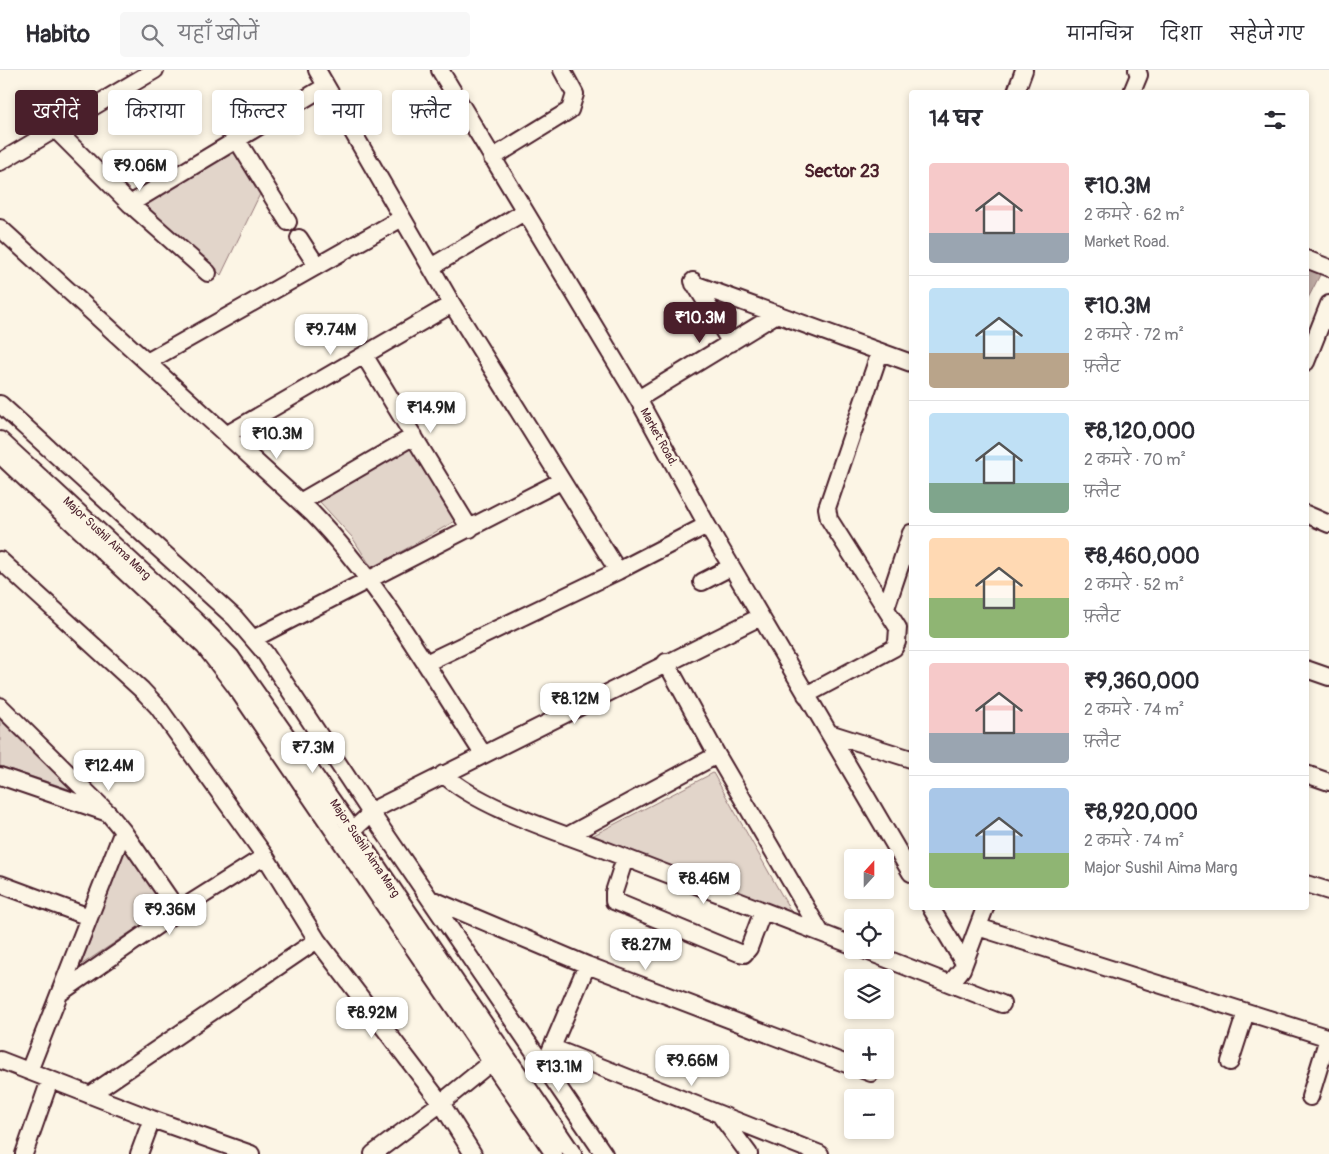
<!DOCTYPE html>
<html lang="hi">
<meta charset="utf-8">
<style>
:root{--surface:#fff;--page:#f7f7f7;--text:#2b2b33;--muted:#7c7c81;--line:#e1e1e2;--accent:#4a1f2b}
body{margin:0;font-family:Pangolin,"Playpen Sans Deva",sans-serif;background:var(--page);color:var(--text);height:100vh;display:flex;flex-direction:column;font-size:19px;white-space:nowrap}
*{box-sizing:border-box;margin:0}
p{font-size:16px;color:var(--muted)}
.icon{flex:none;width:28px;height:28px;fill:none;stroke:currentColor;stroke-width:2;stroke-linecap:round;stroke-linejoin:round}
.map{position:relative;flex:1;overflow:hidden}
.details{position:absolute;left:909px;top:20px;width:400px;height:820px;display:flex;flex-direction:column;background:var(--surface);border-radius:5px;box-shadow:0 2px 8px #0003}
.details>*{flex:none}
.guide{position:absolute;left:15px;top:20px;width:475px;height:45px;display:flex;gap:10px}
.needle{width:32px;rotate:21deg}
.controls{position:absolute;left:844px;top:779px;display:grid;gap:10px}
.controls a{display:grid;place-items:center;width:50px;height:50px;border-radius:5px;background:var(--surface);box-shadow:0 2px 8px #0003;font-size:25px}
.price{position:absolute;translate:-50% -42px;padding:0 11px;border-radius:10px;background:#fff;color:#222;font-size:16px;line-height:32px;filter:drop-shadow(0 1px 2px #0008)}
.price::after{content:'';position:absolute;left:50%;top:30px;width:15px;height:11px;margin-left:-8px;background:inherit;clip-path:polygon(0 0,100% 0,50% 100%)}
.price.active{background:var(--accent);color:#fff}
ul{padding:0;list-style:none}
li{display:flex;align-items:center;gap:15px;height:125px;padding:0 20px}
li+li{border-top:1px solid var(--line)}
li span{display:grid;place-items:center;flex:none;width:140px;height:100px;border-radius:5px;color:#555}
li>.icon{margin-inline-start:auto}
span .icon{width:60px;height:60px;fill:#fffc;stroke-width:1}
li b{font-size:21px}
h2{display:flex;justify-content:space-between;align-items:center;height:60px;padding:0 20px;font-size:21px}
.pill{padding:0 18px;border-radius:5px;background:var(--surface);box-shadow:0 2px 8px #0003;font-size:18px;line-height:45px}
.pill.active{background:var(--accent);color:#fff}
header{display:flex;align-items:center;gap:30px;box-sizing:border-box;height:70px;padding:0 25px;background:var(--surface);border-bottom:1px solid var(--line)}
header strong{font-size:24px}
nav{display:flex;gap:28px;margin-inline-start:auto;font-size:18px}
.search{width:350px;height:45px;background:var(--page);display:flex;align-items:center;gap:12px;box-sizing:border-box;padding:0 18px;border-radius:5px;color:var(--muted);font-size:19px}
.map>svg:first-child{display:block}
.green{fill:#e2d5ca;stroke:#967a7a}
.water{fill:#c0aca5;stroke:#917474}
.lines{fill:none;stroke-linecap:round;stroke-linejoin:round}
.minor-casing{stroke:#4a1f2b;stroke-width:20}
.minor{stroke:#fcf5e5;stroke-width:16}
.labels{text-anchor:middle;stroke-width:5;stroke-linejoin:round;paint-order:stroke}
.street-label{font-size:12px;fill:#4a1f2b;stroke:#fcf5e5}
.district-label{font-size:18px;font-weight:bold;fill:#4a1f2b;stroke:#fcf5e5}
</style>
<header>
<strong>Habito</strong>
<div class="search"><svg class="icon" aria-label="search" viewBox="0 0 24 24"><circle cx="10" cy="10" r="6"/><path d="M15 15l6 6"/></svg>यहाँ खोजें</div>
<nav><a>मानचित्र</a><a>दिशा</a><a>सहेजे गए</a></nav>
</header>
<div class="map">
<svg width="1329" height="1084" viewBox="0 0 1329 1084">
<rect width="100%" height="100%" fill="#fcf5e5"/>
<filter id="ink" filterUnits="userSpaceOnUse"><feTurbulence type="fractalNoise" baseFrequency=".02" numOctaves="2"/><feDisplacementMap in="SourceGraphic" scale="10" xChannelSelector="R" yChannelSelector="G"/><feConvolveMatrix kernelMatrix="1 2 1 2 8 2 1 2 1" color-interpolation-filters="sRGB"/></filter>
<g filter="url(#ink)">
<path class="green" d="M233 81 260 124 221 205 144 134Z
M412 376 457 450 372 498 352 467 320 432Z
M0 645 81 723 0 696Z
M713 703 794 847 590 767Z
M126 774 168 837 81 895Z"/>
<path class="water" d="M1306 196 1322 201 1306 232Z"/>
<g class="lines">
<g class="minor-casing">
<path id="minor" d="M317 0 452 234 618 501
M440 0 638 329 707 455 829 663 911 689
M1016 22 1024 0
M1132 22 1139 5 1137 0
M55 59 130 134 208 203
M237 70 288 152
M492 88 570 40 575 24 562 0
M0 92 155 0
M130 134 326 16
M0 158 312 443C381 514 429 601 483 684
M299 168 317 196
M1306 189 1329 198
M431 197 524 142
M693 211 731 273
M694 214 911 293
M364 285 470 459
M147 292 402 148
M1306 292 1329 234
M638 329 777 244
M0 334 235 548 265 583 367 737 544 996
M226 365 452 234
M0 370 196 551 231 587 345 749 573 1084
M0 385 205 577 235 616 554 1084
M300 432 414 366
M1306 444 1329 454
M0 490 142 620 158 637 265 786 317 870 441 1033 473 1084
M702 512 731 497
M886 538 911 463
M253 569 561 411
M666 592 717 685 821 863
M426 593 618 501 707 455
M1306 599 1329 607
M806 625 894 578 897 572 898 558 829 449 827 438 880 282
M0 636 109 744 123 761 178 841
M829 663 911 803
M443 704C479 737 553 760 600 778 684 811 768 843 852 875
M1306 704 1329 712
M0 706 105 742
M567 766 717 685
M344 768 377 738 760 547
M625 788 614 822V831L739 883 744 884 749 878 763 841
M0 814 89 847
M1306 814 1329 821
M431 829 587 895 852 996
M931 838 964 893
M978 857 1329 968
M864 880 1002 934
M587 895 544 996 604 1084
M951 913 962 899 985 838
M60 923 178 841 265 786
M553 978 820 1084
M0 990 152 1049 251 1084
M1230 992 1246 942
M863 1000 871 1003
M29 1001 123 761
M90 1025 317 870
M1310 1027 1328 968
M720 1045 749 1084
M24 1084 50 1010
M139 1084 152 1049
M373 1084 441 1033 501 984"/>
</g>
<use href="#minor" class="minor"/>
</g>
</g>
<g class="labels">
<g class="street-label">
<text transform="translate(659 367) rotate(61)" y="4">Market Road.</text>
<text transform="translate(107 468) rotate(43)" y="4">Major Sushil Aima Marg</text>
<text transform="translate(365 778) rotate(56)" y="4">Major Sushil Aima Marg</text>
</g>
<g class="district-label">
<text x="842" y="107">Sector 23</text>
</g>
</g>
</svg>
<div class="controls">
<a><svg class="needle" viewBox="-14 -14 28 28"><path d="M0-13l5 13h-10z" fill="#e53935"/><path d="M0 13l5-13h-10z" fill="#7c7c81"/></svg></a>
<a><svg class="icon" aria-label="locate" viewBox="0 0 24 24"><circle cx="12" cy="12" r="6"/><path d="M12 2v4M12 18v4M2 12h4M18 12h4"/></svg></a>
<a><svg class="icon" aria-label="layers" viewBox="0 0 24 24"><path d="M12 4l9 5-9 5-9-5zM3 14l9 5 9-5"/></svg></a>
<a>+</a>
<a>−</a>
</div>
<b class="price" style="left:140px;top:122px">₹9.06M</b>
<b class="price active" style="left:700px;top:274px">₹10.3M</b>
<b class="price" style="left:331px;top:286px">₹9.74M</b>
<b class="price" style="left:431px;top:364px">₹14.9M</b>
<b class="price" style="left:277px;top:390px">₹10.3M</b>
<b class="price" style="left:575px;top:655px">₹8.12M</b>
<b class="price" style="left:313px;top:704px">₹7.3M</b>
<b class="price" style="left:109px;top:722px">₹12.4M</b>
<b class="price" style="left:704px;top:835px">₹8.46M</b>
<b class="price" style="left:170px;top:866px">₹9.36M</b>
<b class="price" style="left:646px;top:901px">₹8.27M</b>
<b class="price" style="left:372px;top:969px">₹8.92M</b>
<b class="price" style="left:692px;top:1017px">₹9.66M</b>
<b class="price" style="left:559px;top:1023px">₹13.1M</b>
<div class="guide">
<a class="pill active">खरीदें</a>
<a class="pill">किराया</a>
<a class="pill">फ़िल्टर</a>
<a class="pill">नया</a>
<a class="pill">फ़्लैट</a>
</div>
<section class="details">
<h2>14 घर<svg class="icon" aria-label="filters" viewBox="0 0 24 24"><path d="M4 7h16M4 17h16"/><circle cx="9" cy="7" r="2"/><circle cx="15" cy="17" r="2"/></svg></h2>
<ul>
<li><span style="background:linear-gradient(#f6c9c9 70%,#9aa5b1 0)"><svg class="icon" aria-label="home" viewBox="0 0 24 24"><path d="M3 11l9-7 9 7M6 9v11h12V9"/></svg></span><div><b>₹10.3M</b><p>2 कमरे · 62 m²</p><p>Market Road.</p></div></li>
<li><span style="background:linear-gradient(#bfe0f5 65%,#b9a48a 0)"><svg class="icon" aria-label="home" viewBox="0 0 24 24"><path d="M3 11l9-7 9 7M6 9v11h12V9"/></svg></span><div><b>₹10.3M</b><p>2 कमरे · 72 m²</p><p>फ़्लैट</p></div></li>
<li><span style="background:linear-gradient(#bfe0f5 70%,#7fa58c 0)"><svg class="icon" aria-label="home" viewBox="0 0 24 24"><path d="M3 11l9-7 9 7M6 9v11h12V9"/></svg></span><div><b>₹8,120,000</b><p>2 कमरे · 70 m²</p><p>फ़्लैट</p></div></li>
<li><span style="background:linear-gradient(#ffd9b3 60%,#8fb573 0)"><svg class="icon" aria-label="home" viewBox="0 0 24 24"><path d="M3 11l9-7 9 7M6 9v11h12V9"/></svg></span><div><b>₹8,460,000</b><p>2 कमरे · 52 m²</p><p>फ़्लैट</p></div></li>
<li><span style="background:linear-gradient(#f6c9c9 70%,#9aa5b1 0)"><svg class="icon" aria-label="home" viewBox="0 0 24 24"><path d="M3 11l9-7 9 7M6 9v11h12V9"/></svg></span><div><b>₹9,360,000</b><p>2 कमरे · 74 m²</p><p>फ़्लैट</p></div></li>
<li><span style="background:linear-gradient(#a9c7e8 65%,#8fb573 0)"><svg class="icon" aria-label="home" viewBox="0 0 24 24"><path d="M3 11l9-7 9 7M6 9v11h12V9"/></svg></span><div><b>₹8,920,000</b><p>2 कमरे · 74 m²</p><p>Major Sushil Aima Marg</p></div></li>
</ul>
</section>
</div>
